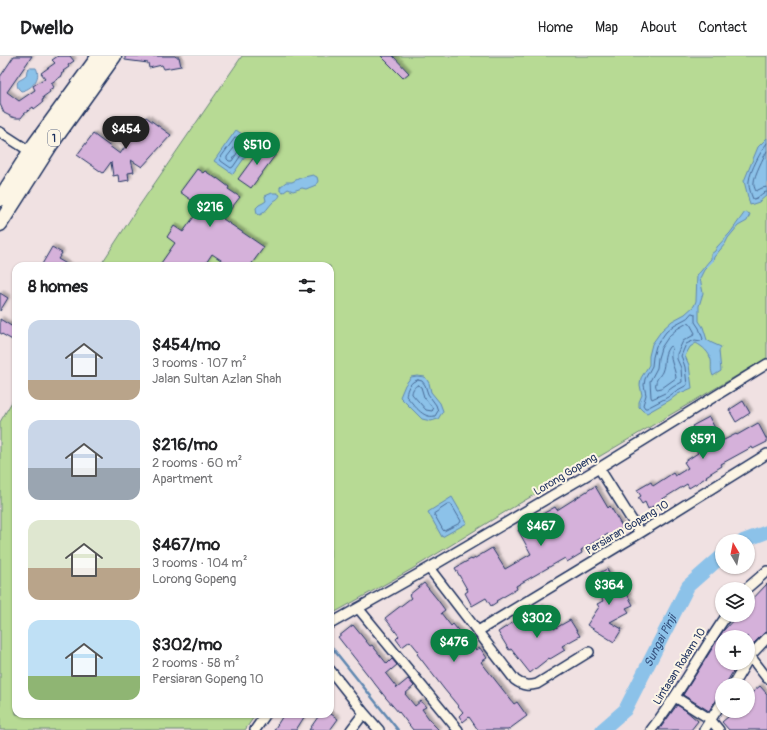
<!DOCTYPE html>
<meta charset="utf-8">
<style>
:root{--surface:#fff;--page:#f6f6f6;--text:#202124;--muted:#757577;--line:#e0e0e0;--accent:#0b8043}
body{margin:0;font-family:Pangolin,sans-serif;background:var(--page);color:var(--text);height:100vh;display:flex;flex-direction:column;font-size:15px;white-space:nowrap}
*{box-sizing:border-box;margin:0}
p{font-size:13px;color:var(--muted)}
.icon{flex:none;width:22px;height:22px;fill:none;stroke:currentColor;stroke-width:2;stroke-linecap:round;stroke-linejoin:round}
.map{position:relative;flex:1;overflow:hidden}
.details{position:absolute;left:12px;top:206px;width:322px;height:456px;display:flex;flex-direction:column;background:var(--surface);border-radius:12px;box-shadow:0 1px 3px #0004}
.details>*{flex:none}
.needle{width:26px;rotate:350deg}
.controls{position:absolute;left:715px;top:478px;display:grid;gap:8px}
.controls a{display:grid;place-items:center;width:40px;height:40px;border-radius:50%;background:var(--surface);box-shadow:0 1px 3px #0004;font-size:20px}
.price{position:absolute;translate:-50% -34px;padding:0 9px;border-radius:14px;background:var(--accent);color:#fff;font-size:13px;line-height:26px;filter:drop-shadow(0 1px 2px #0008)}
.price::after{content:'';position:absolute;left:50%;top:24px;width:12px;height:9px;margin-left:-6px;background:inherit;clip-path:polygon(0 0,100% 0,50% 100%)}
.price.selected{background:#222;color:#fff}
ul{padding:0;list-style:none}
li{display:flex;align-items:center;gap:12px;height:100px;padding:0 16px}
li span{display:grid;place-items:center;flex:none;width:112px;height:80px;border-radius:12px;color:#555}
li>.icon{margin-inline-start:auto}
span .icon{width:48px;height:48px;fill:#fffc;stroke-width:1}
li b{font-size:17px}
h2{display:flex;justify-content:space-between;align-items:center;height:48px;padding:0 16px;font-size:17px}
header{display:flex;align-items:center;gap:24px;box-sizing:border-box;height:56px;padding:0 20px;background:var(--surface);border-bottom:1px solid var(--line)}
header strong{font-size:19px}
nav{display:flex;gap:22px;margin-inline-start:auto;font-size:14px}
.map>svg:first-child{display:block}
.green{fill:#b7da94;stroke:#698479}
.water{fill:#8cc2e9;stroke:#5f87b1}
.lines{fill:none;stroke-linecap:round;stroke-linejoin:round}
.shore{stroke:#486a96;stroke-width:1}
.stream{stroke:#5f87b1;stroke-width:2.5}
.river{stroke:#8cc2e9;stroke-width:14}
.building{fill:#d5b1da;stroke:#1b2f5e;filter:url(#shadow)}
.street-casing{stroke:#1b2f5e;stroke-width:12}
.primary-casing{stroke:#1b2f5e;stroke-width:17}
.street{stroke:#fcf5e5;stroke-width:9}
.primary{stroke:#fcf5e5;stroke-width:14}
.labels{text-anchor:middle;stroke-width:4;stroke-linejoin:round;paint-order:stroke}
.shield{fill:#fcf5e5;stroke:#5e6a86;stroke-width:1}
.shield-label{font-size:10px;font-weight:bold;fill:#1b2f5e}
.street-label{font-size:11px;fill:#1b2f5e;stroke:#fcf5e5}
.water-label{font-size:12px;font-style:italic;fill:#375481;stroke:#fcf5e5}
</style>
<header>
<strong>Dwello</strong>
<nav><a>Home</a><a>Map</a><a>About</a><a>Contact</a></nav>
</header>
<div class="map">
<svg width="767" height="674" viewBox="0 0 767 674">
<defs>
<filter id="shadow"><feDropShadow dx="2.5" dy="-2.5" stdDeviation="1" flood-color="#0004"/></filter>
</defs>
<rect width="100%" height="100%" fill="#f0e1e2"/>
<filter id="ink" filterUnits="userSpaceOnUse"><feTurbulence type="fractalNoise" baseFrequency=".025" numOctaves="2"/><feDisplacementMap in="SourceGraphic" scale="8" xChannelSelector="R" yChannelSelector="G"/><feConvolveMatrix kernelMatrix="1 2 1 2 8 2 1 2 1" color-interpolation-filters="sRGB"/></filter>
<g filter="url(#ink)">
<path class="green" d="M242 0H767V302L505 456 412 513 330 559V210H100L137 153Z
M16 339V658H256L245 674H0V366Z"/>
<path class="water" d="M29 12H36C42 22 31 34 21 35L18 32C15 23 21 25 26 20L27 14Z
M236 74 255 87 233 118 214 105Z
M767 82V139L759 146 750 149 744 125 758 91Z
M313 119 317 121 318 125 316 129 306 133 302 132 293 135 288 133 284 136 280 135V131L286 126H292L300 122Z
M272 137H277L280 139C278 144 276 143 273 146 268 151 266 156 260 159L257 158 256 152 259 149 263 147 266 145 265 140Z
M745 156 750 158 747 165 738 170 728 182 725 188 714 201 713 205 704 214 700 222 703 237 699 250V265L703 271 707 284 712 287 721 291 719 295 721 315 713 320C710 313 712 310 711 304 709 296 703 291 696 287L690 291 685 300 689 309 692 332 678 338 670 344 647 357 643 355 639 351V346L642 339 640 329 641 322 649 309V300L652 288 662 274 672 265 685 258 694 250 696 245 697 219C701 216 706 208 711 203V198L715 195 717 191 730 177Z
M417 320 425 321 429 327 431 336 440 347 443 355 438 363 431 365 422 363 400 341 405 329 411 321Z
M452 441 467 467 442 481 428 456Z"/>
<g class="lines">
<path class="shore" d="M236 81H238L248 87V89L233 111 231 112 221 105 220 103Z
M767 87C761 95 750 115 749 125 748 130 751 138 753 143 759 143 761 136 767 136
M239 88 241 89V91L232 105H229L227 103V101L237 88Z
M767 95C764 100 754 120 754 126 753 129 755 133 756 135L762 132 767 131
M692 257 695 258V266L699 272 703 283 701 285 695 284 686 288 681 300 682 302 685 311 687 329 676 335 668 341 647 352H645L643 349 646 339 644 329 645 323 652 310 653 301 656 290 666 276 674 269 687 262Z
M688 267 690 268 695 277 694 279 683 285 677 298V303L681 312 682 326 673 331 665 337 652 343 651 341 650 325 657 312 658 302 661 292 669 280 677 273Z
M671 290 672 292C668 304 675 310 676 322L662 332 657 333C656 331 655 330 656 327 656 323 660 320 662 316 666 307 662 300 669 291Z
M418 324 422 325 425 329 428 338 436 349 438 355 435 360C422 363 414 348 406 340 407 333 410 325 418 324Z
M418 329 421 331 424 341 432 351 433 354 432 355 426 354 412 338C412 335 414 330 418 329Z
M449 448H451L461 465 460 467 444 475 443 474 434 458Z"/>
<path class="stream" d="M330 589 398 674"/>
<g class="river">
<path d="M743 485 767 476"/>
<path id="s1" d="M602 674 625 654 688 530 722 500"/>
</g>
</g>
<path class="building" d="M14 0H32L7 36 19 45 35 34 33 30 45 22 41 17 55 7 52 4 58 0H70L74 5 68 9 69 11 63 15 64 16 61 18 62 20 51 27 54 31 49 34 50 36 43 41 44 43 42 44 43 46 34 53 33 51 24 58 21 62H16L12 61 4 57 0 48V21Z
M125 0H175L176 1H179L181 10 164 13 162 9 149 12 148 7 125 4Z
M381 0H393L409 17 403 22Z
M146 61 171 79 142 111 131 104 134 116 128 117 129 124 119 126 118 119 113 120 111 106 103 117 77 99 93 78 120 98Z
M263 89 276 98 251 132 238 123Z
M197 113 203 117 205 115 217 123V122L229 131 228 133 240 141 223 163 264 191 250 210H230L212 198 204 210H159L175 187 167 181 174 170 183 176 201 151 180 136Z
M52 191 62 197 58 203 70 210H41Z
M0 237 8 242 0 255Z
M0 263 16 273V286L0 277Z
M743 345 750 357 736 366 729 354Z
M709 361 722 385 736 378 737 379 758 367 767 384V386L753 393 752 391 721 408 722 410 706 420 707 421 689 432 687 428 661 444 664 448 655 453 653 450 648 453 645 446 642 448 638 442 641 440 637 434 651 426 653 430 673 417 675 420 688 412 684 406 698 397 687 379 695 375 692 370Z
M595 430 608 452 610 450 623 472 609 480 608 478 581 494 582 497 567 506 565 502 516 530 517 533 496 545 497 546 491 550 486 542 472 550 465 537 468 535 455 512 471 503 472 504 492 492 505 513 531 498 518 474 540 462 539 460 555 451 557 454Z
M607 513 621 541 627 538 633 549 626 552 629 556 610 566 622 573 614 586 587 569 599 551 597 548 603 545 591 521Z
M424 527 437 543 445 554 441 557 451 570 453 568 470 589 471 588 476 594 480 592 487 602 481 606 514 648 517 646 527 660 508 674H478L469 661 463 666 459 660 463 656 444 633 417 598 419 596 410 585 402 591 396 583 399 580 385 562 411 542 409 539Z
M767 528V576L763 578 748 593V581H722V607H738L725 629H722V633L709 655 683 639 723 575 738 559H748V548Z
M541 551 554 573 570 564 580 580 562 590 565 594 550 603 549 602 530 617 511 593 509 594 498 576 520 562V563Z
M353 569 370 590 372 589 387 608 392 603 397 609 386 618 397 632 408 623 414 630 405 638 415 650 421 645 426 651 422 653 432 667 439 674H413L399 656V657L386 642 338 581Z
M760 630 767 638V674H729L722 666 735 655H748V640Z
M677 649 685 654 698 665 691 674H659Z
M284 658H306L296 674H274Z
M320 658H331L338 663 330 674H309Z"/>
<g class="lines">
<g class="street-casing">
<path id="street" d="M0 76 34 98
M599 412 640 477
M429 512 515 624C523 630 529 630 537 628L589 596
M746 533 767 515
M358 552 458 674
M330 568 429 512 599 412 767 308
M478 575 640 477 767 398
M750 600 767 622
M748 604 750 600 767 582
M330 614 364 657 379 674
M733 629 746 607
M675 641 710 663 719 674
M255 674 266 658
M351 674 364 657
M651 674C680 638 700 597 727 559
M704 674 722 646"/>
</g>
<g class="primary-casing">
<path id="primary" d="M0 143 35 88 99 0
M0 168 51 88 114 0"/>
</g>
<use href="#street" class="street"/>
<use href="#primary" class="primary"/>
</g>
</g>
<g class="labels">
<rect class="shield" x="48" y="74" width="12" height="16" rx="3"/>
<g class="shield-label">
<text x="54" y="86">1</text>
</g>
<g class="street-label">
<text transform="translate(565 418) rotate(-31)" y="4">Lorong Gopeng</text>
<text transform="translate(627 471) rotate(-31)" y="4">Persiaran Gopeng 10</text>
<text transform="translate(679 610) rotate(-58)" y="4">Lintasan Rokam 10</text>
</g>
<g class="water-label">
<text dy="4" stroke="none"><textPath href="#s1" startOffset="108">Sungai Pinji</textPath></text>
</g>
</g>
</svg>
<div class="controls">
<a><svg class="needle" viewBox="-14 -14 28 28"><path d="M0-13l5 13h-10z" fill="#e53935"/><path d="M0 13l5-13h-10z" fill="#757577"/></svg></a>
<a><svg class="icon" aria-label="layers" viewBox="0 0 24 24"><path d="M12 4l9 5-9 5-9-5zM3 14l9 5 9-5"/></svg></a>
<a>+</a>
<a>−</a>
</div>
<b class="price selected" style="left:126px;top:94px">$454</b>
<b class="price" style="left:257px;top:110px">$510</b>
<b class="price" style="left:210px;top:172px">$216</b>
<b class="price" style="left:703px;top:404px">$591</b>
<b class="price" style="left:541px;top:491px">$467</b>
<b class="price" style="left:609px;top:550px">$364</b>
<b class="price" style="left:537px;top:583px">$302</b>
<b class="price" style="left:454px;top:607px">$476</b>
<section class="details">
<h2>8 homes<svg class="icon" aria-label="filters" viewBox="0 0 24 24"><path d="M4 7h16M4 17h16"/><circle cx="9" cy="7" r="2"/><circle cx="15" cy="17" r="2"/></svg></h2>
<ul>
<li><span style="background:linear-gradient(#c9d6e8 75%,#b9a48a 0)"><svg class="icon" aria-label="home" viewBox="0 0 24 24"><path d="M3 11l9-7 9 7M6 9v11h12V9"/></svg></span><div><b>$454/mo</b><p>3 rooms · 107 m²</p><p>Jalan Sultan Azlan Shah</p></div></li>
<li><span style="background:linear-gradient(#c9d6e8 60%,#9aa5b1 0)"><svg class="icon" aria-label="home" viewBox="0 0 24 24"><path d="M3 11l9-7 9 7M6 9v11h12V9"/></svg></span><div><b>$216/mo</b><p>2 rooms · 60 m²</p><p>Apartment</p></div></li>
<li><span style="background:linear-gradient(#dfe7d0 60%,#b9a48a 0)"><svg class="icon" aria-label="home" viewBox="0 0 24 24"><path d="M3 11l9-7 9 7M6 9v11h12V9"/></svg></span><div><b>$467/mo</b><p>3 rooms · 104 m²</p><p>Lorong Gopeng</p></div></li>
<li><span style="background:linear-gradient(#bfe0f5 70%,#8fb573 0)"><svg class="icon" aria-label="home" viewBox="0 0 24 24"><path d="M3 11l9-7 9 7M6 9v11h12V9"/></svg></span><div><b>$302/mo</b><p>2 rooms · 58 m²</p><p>Persiaran Gopeng 10</p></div></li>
</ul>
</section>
</div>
